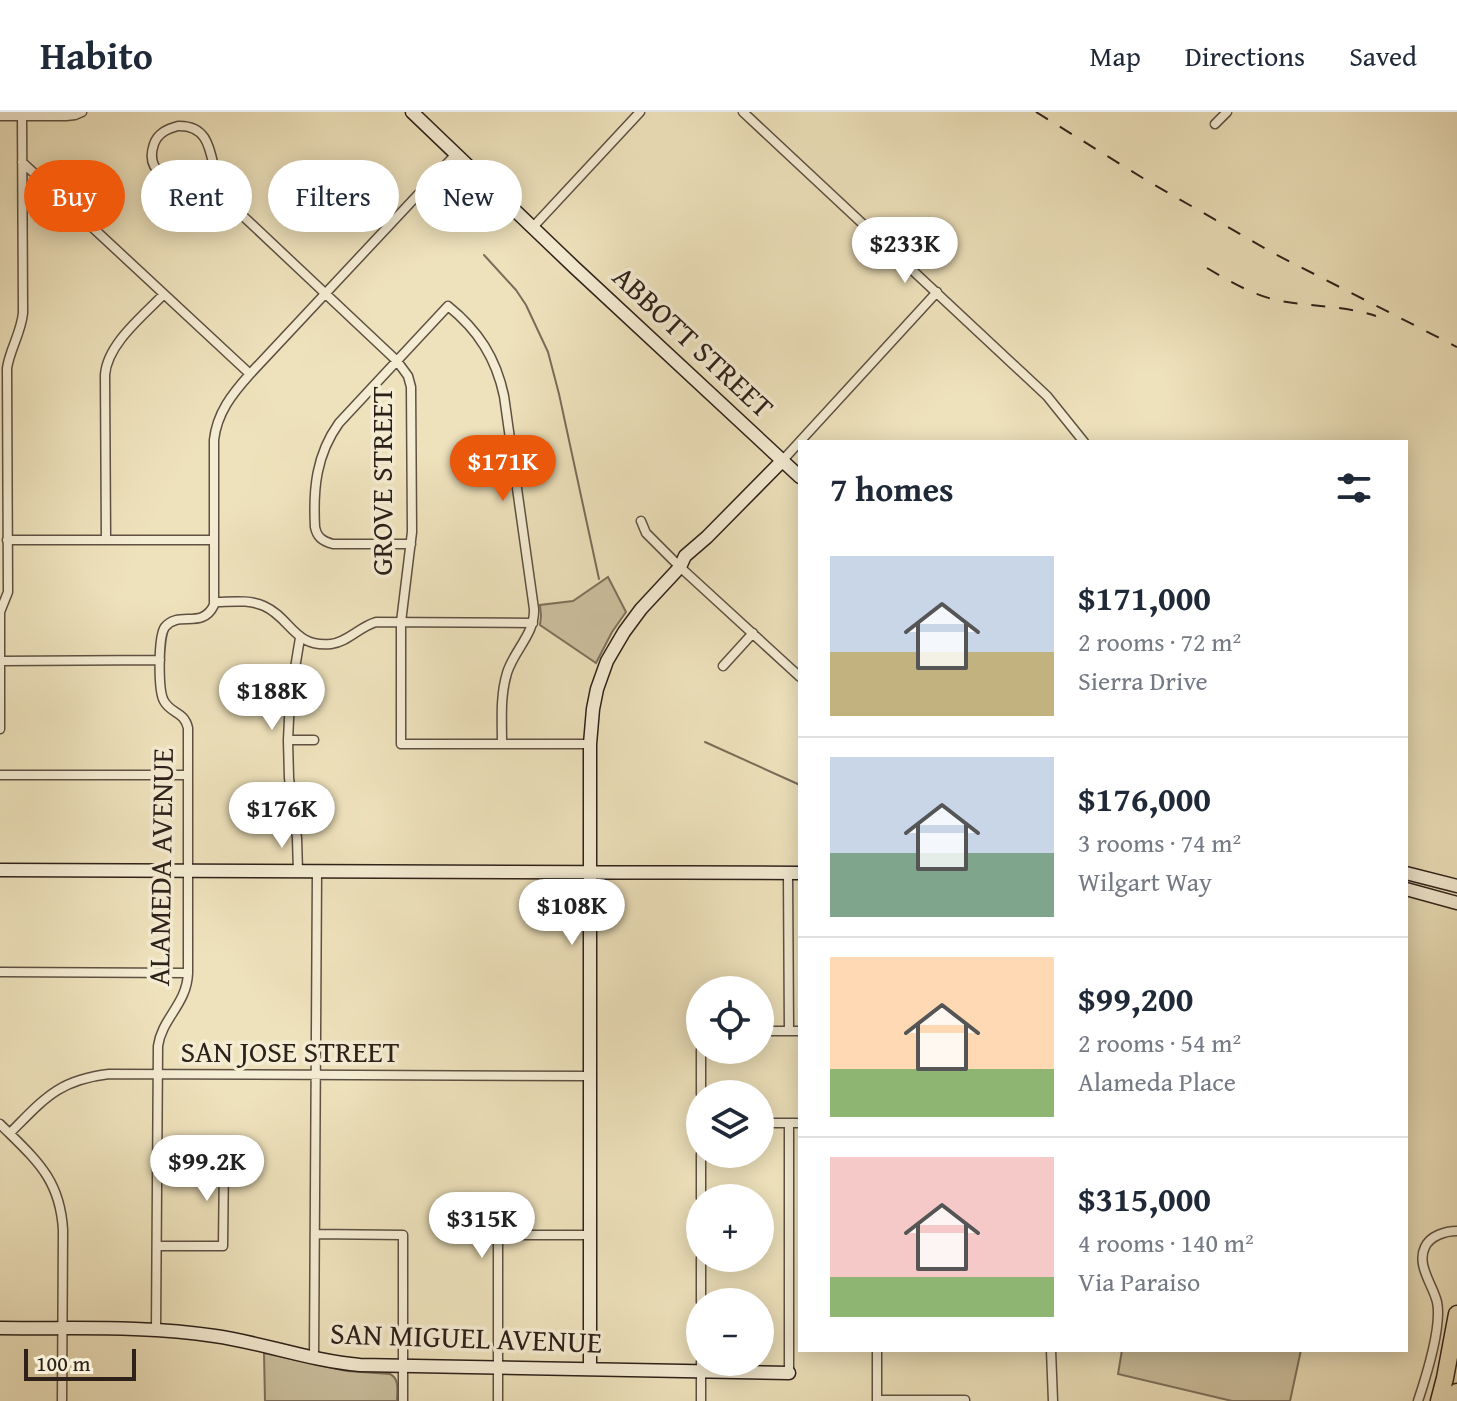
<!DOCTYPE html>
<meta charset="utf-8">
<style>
:root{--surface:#fff;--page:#f6f6f7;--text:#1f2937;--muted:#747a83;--line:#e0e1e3;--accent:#ea580c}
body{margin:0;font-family:"Gentium Book Plus",serif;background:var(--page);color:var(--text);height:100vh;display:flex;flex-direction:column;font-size:30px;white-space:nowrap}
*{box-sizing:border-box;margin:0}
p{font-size:26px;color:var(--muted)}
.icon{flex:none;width:44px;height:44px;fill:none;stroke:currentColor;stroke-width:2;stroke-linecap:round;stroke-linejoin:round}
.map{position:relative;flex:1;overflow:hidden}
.panel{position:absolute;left:798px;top:328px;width:610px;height:912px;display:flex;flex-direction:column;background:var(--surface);border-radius:0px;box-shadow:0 4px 20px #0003}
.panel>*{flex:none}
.guide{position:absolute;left:24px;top:48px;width:654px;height:72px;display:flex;gap:16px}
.buttons{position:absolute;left:686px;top:864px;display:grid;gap:16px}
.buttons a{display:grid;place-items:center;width:88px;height:88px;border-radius:50%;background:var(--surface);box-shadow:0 4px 20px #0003;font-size:40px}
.scale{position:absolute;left:24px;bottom:20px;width:112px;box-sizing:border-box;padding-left:8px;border:4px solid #2e211a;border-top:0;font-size:22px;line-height:28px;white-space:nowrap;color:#2e211a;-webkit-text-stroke:6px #f4ecd3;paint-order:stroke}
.price{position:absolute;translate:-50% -68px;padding:0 18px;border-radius:28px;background:#fff;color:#222;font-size:26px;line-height:52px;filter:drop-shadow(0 2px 4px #0008)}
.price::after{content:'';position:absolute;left:50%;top:48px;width:24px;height:18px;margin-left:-12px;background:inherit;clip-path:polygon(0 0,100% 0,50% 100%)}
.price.selected{background:var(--accent);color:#fff}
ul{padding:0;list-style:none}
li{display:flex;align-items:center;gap:24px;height:200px;padding:0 32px}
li+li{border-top:2px solid var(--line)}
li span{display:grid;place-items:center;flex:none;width:224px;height:160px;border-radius:0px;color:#555}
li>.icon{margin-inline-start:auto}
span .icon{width:96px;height:96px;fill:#fffc;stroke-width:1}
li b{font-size:34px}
h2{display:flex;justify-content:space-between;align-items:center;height:96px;padding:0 32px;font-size:34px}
.pill{padding:0 28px;border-radius:36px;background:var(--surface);box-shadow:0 4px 20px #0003;font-size:28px;line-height:72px}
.pill.selected{background:var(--accent);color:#fff}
header{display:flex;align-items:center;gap:48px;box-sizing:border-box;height:112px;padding:0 40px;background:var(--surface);border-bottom:2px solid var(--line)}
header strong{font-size:38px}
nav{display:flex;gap:44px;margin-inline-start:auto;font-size:28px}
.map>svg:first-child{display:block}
.green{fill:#cdc1a0;stroke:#7e715d;stroke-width:2}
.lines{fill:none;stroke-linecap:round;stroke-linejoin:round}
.stream{stroke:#7a6d5a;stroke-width:2}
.street-casing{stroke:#5e5142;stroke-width:11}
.secondary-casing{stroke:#2e211a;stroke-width:15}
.highway-casing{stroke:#2e211a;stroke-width:19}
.street{stroke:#f4ecd3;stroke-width:8}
.secondary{stroke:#f4ecd3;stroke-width:12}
.highway{stroke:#eee2bc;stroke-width:16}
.rail{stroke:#2e211a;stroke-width:2;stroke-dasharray:14 14;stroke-linecap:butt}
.labels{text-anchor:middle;stroke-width:7;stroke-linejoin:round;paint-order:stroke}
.street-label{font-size:30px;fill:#2e211a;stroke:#f4ecd3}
</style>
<header>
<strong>Habito</strong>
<nav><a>Map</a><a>Directions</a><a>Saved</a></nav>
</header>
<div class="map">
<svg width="1457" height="1289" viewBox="0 0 1457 1289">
<rect width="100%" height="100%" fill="#eee2bc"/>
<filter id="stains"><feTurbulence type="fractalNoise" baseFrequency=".0025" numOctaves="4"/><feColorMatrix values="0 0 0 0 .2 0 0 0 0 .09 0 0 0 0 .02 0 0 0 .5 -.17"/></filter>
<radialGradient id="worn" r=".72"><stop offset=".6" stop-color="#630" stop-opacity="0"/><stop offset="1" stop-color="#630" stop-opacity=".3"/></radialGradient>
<path class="green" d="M608 465 626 500 612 520 596 551 540 513 541 504 540 493 573 489Z
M1122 1238H1301L1290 1289H1232L1118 1262Z
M264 1241 347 1259 390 1262C400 1267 397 1279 397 1289H265Z"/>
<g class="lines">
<path class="stream" d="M484 143 516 178 526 193 548 240 559 282 599 467
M705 630 800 673"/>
<g class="street-casing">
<path id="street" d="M743 0 1047 284 1084 330
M0 4H66L75 3 82 0
M1215 12 1227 0
M178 14C210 13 210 41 216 64 218 73 222 80 226 88 219 83 211 79 203 77 181 71 142 66 154 32 158 21 167 17 178 14Z
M22 50 250 262
M226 88 397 249 408 264 411 275 412 420 401 510V632H590
M533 115 640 0
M782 349 937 180
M641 409 646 421 680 455 800 565
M7 428H214
M106 428 105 263C107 232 144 203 164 182
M411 432H333C322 429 317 425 315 415 313 377 316 343 339 311L448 194C478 218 496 246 504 284L534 497C535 522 514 538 507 561 500 584 502 608 502 631
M214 490C230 490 249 487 264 494 291 506 294 536 331 532 348 530 359 515 376 510L533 511
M0 549 160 548
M723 554 753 521
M0 617V500L8 480 7 256C10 237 21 221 23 201L22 4
M288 628H314
M0 663H188
M298 760 297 726 289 666 288 628 290 586 300 526
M788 761 789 919
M0 860 188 861
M760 919H800
M701 982V938
M760 1011H800
M789 1011V1261
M0 1012C35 1047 60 1066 63 1118L62 1289
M10 1021C44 987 58 968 109 962L590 964
M701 1042V1086
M315 1122 403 1123V1289
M157 1134H223L224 1049H157
M701 1146V1190
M156 1218 158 934C162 906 187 892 188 861V616C184 599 171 602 164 589 158 579 158 524 165 515 179 498 202 518 214 493V328C217 301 232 282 250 262L456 42
M1051 1238 1053 1289
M314 1245 317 760
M701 1250V1289
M877 1288H965V1289
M498 1289V1123H589
M877 1289V1238
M1418 1289C1426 1265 1442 1213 1437 1190 1433 1173 1416 1153 1425 1135 1430 1124 1445 1119 1457 1119"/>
</g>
<g class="secondary-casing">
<path id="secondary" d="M412 0 574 155 800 365
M0 758 800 761
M1406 761 1457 774
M1406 777 1457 791
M0 1216C72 1217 144 1213 215 1224 264 1231 311 1249 360 1253L789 1261
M590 1257V632L593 597 597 577 607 549 624 520 641 497 680 455 685 444 707 425 782 349"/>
</g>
<g class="highway-casing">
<path id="highway" d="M1439 1289 1445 1266 1457 1202
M1454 1289 1457 1280"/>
</g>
<use href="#street" class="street"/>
<use href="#secondary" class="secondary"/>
<use href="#highway" class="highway"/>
<path class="rail" d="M1036 0 1146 68 1273 141 1457 235
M1207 156C1229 169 1251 182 1276 188 1310 195 1343 193 1376 204"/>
</g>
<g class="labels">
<g class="street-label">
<text transform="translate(693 230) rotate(43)" y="10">ABBOTT STREET</text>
<text transform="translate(382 369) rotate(-90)" y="10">GROVE STREET</text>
<text transform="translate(161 755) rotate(-89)" y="10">ALAMEDA AVENUE</text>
<text x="290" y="950">SAN JOSE STREET</text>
<text transform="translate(466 1226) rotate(2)" y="10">SAN MIGUEL AVENUE</text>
</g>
</g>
<rect width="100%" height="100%" filter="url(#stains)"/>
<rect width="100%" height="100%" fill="url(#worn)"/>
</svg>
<div class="buttons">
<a><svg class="icon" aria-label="locate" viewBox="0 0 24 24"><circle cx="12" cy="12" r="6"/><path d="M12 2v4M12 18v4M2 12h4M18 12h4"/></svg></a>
<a><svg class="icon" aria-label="layers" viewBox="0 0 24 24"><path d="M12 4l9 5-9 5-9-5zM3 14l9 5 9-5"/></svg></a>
<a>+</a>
<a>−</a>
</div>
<div class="scale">100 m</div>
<b class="price" style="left:905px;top:173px">$233K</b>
<b class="price selected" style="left:503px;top:391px">$171K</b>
<b class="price" style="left:272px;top:620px">$188K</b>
<b class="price" style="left:282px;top:738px">$176K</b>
<b class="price" style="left:572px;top:835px">$108K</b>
<b class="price" style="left:207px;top:1091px">$99.2K</b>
<b class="price" style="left:482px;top:1148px">$315K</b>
<div class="guide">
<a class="pill selected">Buy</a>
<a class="pill">Rent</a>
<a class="pill">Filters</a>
<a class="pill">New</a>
</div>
<section class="panel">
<h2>7 homes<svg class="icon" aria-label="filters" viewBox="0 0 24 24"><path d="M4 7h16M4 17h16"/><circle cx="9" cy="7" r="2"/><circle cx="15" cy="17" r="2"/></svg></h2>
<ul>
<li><span style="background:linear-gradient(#c9d6e8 60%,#c2b280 0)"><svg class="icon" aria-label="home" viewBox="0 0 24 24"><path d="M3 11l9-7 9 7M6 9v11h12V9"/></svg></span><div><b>$171,000</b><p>2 rooms · 72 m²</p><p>Sierra Drive</p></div></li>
<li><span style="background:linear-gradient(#c9d6e8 60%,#7fa58c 0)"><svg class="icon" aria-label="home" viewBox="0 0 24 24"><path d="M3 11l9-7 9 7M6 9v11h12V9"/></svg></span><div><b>$176,000</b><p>3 rooms · 74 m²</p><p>Wilgart Way</p></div></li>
<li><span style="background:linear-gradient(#ffd9b3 70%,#8fb573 0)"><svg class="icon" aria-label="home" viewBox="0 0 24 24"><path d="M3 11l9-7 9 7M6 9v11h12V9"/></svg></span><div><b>$99,200</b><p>2 rooms · 54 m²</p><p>Alameda Place</p></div></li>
<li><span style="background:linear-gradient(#f6c9c9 75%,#8fb573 0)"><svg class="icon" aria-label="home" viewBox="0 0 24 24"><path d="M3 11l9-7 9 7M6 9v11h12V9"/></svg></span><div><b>$315,000</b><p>4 rooms · 140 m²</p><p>Via Paraiso</p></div></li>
</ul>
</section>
</div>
